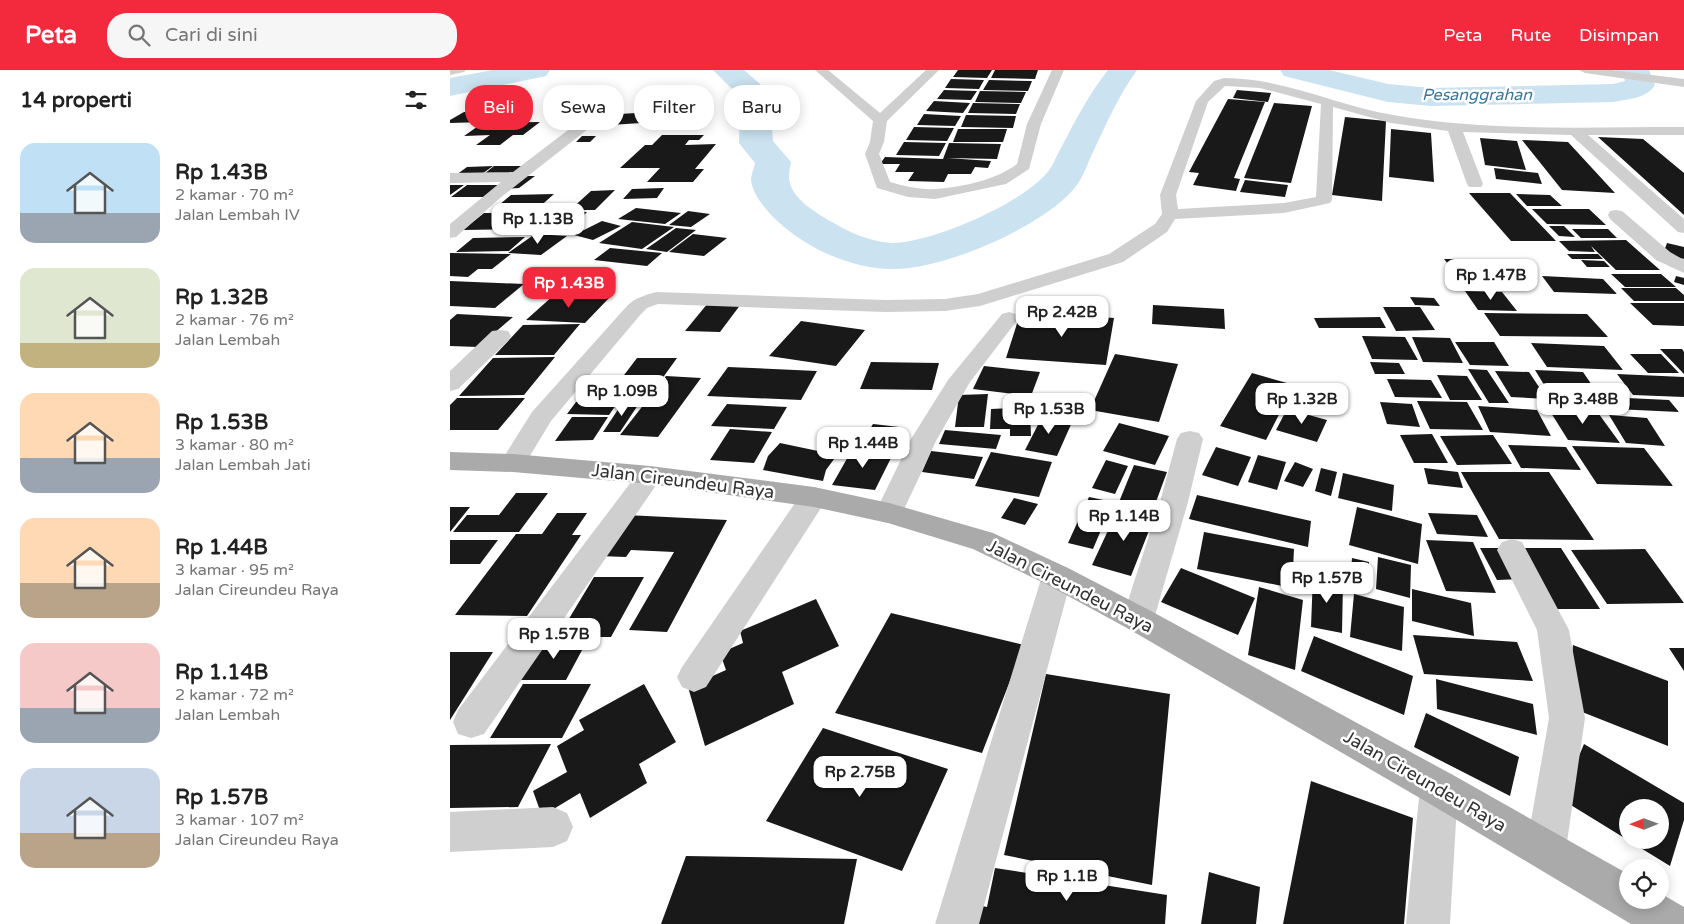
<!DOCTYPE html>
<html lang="id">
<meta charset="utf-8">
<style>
:root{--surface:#fff;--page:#f6f6f6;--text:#222;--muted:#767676;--accent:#f32a3d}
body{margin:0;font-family:"Varela Round",sans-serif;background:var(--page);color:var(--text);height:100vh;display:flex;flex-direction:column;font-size:19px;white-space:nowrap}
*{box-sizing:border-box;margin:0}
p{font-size:16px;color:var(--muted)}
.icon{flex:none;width:28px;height:28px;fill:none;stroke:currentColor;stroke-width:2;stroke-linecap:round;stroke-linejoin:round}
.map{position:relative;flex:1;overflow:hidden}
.drawer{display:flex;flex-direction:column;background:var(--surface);width:450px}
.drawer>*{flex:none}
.hud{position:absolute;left:15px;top:15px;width:475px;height:45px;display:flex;gap:10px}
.needle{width:32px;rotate:269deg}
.fabs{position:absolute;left:1169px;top:729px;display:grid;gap:10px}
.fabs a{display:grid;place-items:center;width:50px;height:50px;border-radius:50%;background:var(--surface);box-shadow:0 2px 12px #0003;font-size:25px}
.price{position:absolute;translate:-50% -42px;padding:0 11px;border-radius:10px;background:#fff;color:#222;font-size:16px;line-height:32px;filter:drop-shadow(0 1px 2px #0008)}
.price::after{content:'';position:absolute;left:50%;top:30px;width:15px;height:11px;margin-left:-8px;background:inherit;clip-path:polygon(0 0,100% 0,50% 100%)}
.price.selected{background:var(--accent);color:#fff}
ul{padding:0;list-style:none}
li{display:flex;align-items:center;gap:15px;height:125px;padding:0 20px}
li span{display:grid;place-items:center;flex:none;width:140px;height:100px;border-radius:15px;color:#555}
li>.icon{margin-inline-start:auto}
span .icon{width:60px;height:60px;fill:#fffc;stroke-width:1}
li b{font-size:21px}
h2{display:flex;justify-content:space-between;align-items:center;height:60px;padding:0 20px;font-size:21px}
.tag{padding:0 18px;border-radius:20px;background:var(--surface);box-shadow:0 2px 12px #0003;font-size:18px;line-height:45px}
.tag.selected{background:var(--accent);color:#fff}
header{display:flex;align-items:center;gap:30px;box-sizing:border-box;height:70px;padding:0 25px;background:var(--accent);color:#fff}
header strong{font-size:24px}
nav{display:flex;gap:28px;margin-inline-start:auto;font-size:18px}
.search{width:350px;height:45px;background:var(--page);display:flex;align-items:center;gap:12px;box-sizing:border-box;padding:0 18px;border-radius:20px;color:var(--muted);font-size:19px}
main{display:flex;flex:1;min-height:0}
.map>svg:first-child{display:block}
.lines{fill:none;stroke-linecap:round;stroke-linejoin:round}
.river{fill:#cbe2f0;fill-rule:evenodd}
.building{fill:#191919;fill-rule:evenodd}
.minor{fill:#cfcfcf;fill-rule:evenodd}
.major{fill:#aaa;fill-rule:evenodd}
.labels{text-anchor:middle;stroke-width:5;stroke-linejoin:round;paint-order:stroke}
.far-water-label{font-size:16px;font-style:italic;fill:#38779c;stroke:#fff}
.street-label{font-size:18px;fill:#323232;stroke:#fff}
</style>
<header>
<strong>Peta</strong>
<div class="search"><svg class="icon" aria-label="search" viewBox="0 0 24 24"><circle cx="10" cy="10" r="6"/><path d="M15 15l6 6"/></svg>Cari di sini</div>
<nav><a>Peta</a><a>Rute</a><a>Disimpan</a></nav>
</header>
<main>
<section class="drawer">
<h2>14 properti<svg class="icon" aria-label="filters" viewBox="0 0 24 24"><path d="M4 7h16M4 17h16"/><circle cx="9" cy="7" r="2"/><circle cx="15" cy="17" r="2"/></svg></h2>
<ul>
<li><span style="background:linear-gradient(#bfe0f5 70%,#9aa5b1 0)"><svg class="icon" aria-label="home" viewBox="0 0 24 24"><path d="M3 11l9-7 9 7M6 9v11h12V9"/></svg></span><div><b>Rp 1.43B</b><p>2 kamar · 70 m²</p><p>Jalan Lembah IV</p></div></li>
<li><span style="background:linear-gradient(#dfe7d0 75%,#c2b280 0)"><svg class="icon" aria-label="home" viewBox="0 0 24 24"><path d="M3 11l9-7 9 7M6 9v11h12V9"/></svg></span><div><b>Rp 1.32B</b><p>2 kamar · 76 m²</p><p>Jalan Lembah</p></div></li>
<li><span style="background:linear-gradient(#ffd9b3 65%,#9aa5b1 0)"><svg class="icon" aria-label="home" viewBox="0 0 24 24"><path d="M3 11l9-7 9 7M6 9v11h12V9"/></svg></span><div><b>Rp 1.53B</b><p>3 kamar · 80 m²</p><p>Jalan Lembah Jati</p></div></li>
<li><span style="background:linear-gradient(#ffd9b3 65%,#b9a48a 0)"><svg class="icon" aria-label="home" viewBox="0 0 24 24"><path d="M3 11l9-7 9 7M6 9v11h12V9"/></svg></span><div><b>Rp 1.44B</b><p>3 kamar · 95 m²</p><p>Jalan Cireundeu Raya</p></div></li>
<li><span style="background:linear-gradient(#f6c9c9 65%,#9aa5b1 0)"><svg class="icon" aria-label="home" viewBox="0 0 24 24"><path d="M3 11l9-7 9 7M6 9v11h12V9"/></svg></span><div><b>Rp 1.14B</b><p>2 kamar · 72 m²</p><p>Jalan Lembah</p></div></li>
<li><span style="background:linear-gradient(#c9d6e8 65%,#b9a48a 0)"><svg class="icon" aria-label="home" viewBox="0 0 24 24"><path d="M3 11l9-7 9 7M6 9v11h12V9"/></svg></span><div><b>Rp 1.57B</b><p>3 kamar · 107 m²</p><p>Jalan Cireundeu Raya</p></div></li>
</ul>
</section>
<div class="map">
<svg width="1234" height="854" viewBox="0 0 1234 854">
<rect width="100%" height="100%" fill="#fff"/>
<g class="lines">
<path class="river" d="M43 0H100L96 6 0 26V8Z
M263 0H294L310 14 320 31 323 71 341 92C340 97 339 102 339 107 339 127 366 143 382 152 400 163 421 172 442 173 482 173 570 134 596 104 603 97 606 86 611 78 625 51 639 24 658 0H687C669 25 657 52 644 80 637 94 633 109 623 120 589 158 493 200 442 199 410 199 372 185 346 166 330 155 301 129 301 108 302 103 304 98 305 93L289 73 290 31 287 24Z
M830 0H879L938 14 981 18 1163 14 1175 11 1174 8 1170 6 1166 0H1199L1205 15C1196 29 1178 29 1163 32L981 36 938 32 834 6Z"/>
</g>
<path class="building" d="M508 0H542L537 8 503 7Z
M545 0H588L585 9 541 8Z
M501 9 534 10 529 19 495 18Z
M539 10 582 11 578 21 533 20Z
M494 20 527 21 521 30 487 29Z
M787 20 821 23 818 32 783 28Z
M530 21 576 22 571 33 525 32Z
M778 29 815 32 784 108 790 109 786 121 743 115 749 103 739 102Z
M484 31 520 33 513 43 476 41Z
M523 33 570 34 566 44 518 43Z
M824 33 862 36 841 113 794 108Z
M54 41 37 53 90 52 73 65H63L50 75H26L40 65 14 66 34 52 0 53V50L14 42Z
M217 41 208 52 159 55 170 44Z
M474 44 511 46 505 56 467 55Z
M516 45 566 46 563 58 511 57Z
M895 47 936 51 932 131 882 125Z
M464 57 504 58 497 71 456 70Z
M508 59H557L553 72H503Z
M941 59 981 63 984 112 939 107Z
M212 65H254L249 70H239L235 75 266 74 245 99H254L243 112H197L210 98H170L195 75H202Z
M132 66H146L140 72H126Z
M1148 67 1193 69 1234 103V145Z
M1030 68 1067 71 1076 100 1035 95Z
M1072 70 1118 72 1165 123 1112 120Z
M454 72 496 73 489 86 446 85Z
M499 73 551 74 547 89 497 88 541 91 538 98 525 97 521 104H498L494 112 458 111 464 102H445L450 94H430L435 87 493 89Z
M43 96 32 104 6 105 17 97Z
M44 96H72L62 104H34Z
M1044 98 1088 103 1092 114 1046 109Z
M71 106H85L69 118 55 119Z
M795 110 838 115 835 127 790 122Z
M0 115H14L0 125Z
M17 115H56L41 127H1Z
M214 118 207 128 173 129 182 119Z
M165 120 145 140H120L141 121Z
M1019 123H1060L1106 171H1061Z
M104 124 86 140 42 141 61 125Z
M1066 124 1100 125 1112 136H1077Z
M186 138 231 143 215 154 168 149Z
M1082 139H1139L1156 155 1097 154Z
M238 141 260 144 241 157 219 155Z
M88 142H137L122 157 71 158Z
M34 143H86L67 159 13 160Z
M152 151 171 156 143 170 124 165Z
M182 152 224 157 192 179 149 173Z
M1099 156H1114L1125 167 1109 166Z
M226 158 246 160 217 182 196 179Z
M1122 159H1158L1167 168H1131Z
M85 164 117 166 91 185 58 183Z
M243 164 277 168 254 186 219 182Z
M75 167 59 181 6 182 23 168Z
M1176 170 1210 200H1166L1141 176 1145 182 1119 181 1109 171Z
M1217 173 1234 177V189L1213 184Z
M160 178 212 183 197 196 144 190Z
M0 183 61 184 42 199H28L18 207 0 206Z
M1117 184H1148L1153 189H1122Z
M994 189H1066L1081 205H1007Z
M1131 190 1154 191 1160 197H1137Z
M1161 204H1211L1226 217H1175Z
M1092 206 1153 209 1167 224 1104 222Z
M1226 206 1234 208V215L1224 212Z
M1023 207 1033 219 1005 220 996 208Z
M0 211 74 214 45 238 0 236Z
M1171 218H1226L1234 225V231H1184Z
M1015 221 1052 222 1067 241 1028 240Z
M104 225 160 227 135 253 76 250Z
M960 227 984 228 990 236 965 235Z
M258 233 291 234 270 262 235 261Z
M1180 233H1234V256L1203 255Z
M703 235 774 239 775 259 702 254Z
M933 237H970L985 260 946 261Z
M571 241 664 248 656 295 556 288Z
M1034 243 1137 244 1158 267 1050 266Z
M7 244 63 247 28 277 0 276V250Z
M930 247 936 258H869L864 248Z
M351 251 415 260 386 296 319 286Z
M130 254 104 285H45L73 255Z
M912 266 955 267 968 290 922 289Z
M962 267 1000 268 1013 293 973 292Z
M1005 272H1044L1059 296 1020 295Z
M1081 273 1154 276 1173 300 1097 297Z
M1210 279H1232L1234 282V304Z
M665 284 728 294 709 352 640 340Z
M1180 284H1211L1229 303H1198Z
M105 287 74 325 9 326 43 288Z
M187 288H227L209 313H168Z
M421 292 489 293 482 320 410 319Z
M920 292 949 293 955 304H925Z
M534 296 590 302 581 326 523 319Z
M278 297 367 301 351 330 257 326Z
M1018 299 1037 300 1059 333H1039Z
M1085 300 1133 302 1146 321 1096 318Z
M1045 301 1079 302 1097 329 1061 327Z
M802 303 844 315 816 370 770 356Z
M1167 304 1234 307V327L1183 325Z
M987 305 1017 306 1032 330H1000Z
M216 306 251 308 208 367 170 365Z
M937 309 981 310 992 328 945 327Z
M163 314 205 315 194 330H151Z
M1100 321 1144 323 1153 337 1109 334Z
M538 324 534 357H505L509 325Z
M1156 327 1219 330 1229 342 1165 339Z
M7 328H75L48 360H0V335Z
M967 331 1017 332 1033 360 980 359Z
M126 332H168L159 345 117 344Z
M173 332H190L170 362H153Z
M930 332 962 334 970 357 937 354Z
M277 334 337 337 324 359 261 356Z
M1028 336 1087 340 1101 366 1040 362Z
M562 338V341L580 340 581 366H560V359H540L541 339Z
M1098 338 1146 340 1170 373 1118 370Z
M837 339 877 350 867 372 826 360Z
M593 345 623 350 607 386 575 380Z
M1159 345 1197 348 1215 376 1176 373Z
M122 347H158L143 370 105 371Z
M669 353 719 366 705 395 653 381Z
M423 354 449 357 441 372 414 369Z
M280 359 322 362 304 393 260 390Z
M495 360 551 365 546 379 489 374Z
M982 364 998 393H964L950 365Z
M1043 365 1062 394 1007 395 990 366Z
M330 373 387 385 376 400 373 411 313 400 318 386Z
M1058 375 1116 377 1131 400 1071 398Z
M1122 376 1194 378 1223 416 1147 414Z
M766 377 801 387 788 416 752 405Z
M403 378 444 382 425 420 382 415Z
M481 381 533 387 524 409 472 402Z
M541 382 602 392 589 427 525 416Z
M808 385 836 392 827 420 798 412Z
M656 390 678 396 665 424 642 418Z
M845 392 863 399 853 417 834 411Z
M684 395 717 402 703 440 669 432Z
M871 398 887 402 881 426 865 421Z
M974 398 1008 402 1013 418 978 414Z
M1011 402H1099L1144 470 1049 469Z
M893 403 944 415 942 441 888 428Z
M66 423H98L69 462H3L17 445H49Z
M747 425 861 451 858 477 739 449Z
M639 427 663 432 643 479 618 473Z
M564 428 588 434 575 455 551 448Z
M0 437H20L0 462Z
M907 437 972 454 968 494 899 475Z
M668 439 704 448 681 506 642 495Z
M107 443H137L122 465H131L77 546 5 545 66 464H92Z
M978 443 1027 445 1038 467 987 464Z
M176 445 277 450 217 562 179 560 224 482 181 480 176 487 149 486Z
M754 462 844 479 842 518 747 499Z
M0 470H48L30 494H0Z
M976 470 1023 472 1046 523 996 521Z
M1030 478H1054L1072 509 1047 510Z
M1063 478H1111L1150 539H1097Z
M1195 479 1234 533 1157 534 1121 480Z
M928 487 961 495 960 528 926 519Z
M902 488 919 492 917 517 900 513Z
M731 498 805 528 788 565 711 532Z
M863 505 893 512 892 563 861 557Z
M144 507H194L161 567H108Z
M809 517 853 530 845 600 798 585Z
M962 519 1021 533 1024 566 962 551Z
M904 524 954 537 952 581 900 567Z
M366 529 389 576 332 602 344 634 255 676 238 617 276 600 270 583 293 573 290 561Z
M441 543 574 575 532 683 385 643Z
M963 565 1067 572 1083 611 974 604Z
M864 566 963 606 954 645 851 601Z
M93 569H138L116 610H69Z
M1123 575 1218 611V676L1117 636Z
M1219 578H1234V601Z
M0 582H43L0 650Z
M596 604 720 624 702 815 554 785Z
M986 609 1083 634 1087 665 987 639Z
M73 614H141L112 668H40Z
M194 614 226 672 189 694 197 713 140 748 130 723 92 746 83 721 117 702 107 676 134 660 129 650Z
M976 643 1069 687 1060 726 964 677Z
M373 658 498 699 452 801 316 751Z
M101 674 68 737 0 738V675Z
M1134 674 1234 733V750L1220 796 1111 729ZM1178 738H1210V770H1178Z
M861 711 963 748 954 854H833Z
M236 786 407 789 394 854H211Z
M545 798 717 825 715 854H528L532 836 537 837Z
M759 802 810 817 806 854H751Z"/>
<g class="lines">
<path class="minor" d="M0 0H16L14 2 0 5Z
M365 0H378L430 43 476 0H489L437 51 434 72 429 84 440 112C454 116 470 120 486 119 512 117 546 110 567 94L577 54 602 0H614L591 54 579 99 556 114 485 129 458 127 427 118 415 84 420 72 423 51Z
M1129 0H1162L1234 9V17L1135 3Z
M774 8C833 8 886 35 943 45 1039 62 1138 57 1234 57V65H1138L1234 149V163L1228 162 1121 65 1013 62 1033 114 1031 117H1019L1017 114 998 61 941 53 883 37 882 130 880 133 834 143 725 149 717 162 673 192 530 236 495 241 435 242 208 234 197 238 191 244 101 351 72 399 63 402 54 399 50 393 82 342 177 236C185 228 195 225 206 222L435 230 495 229 528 224 659 184 705 154 712 144 710 125 746 31 764 11ZM775 16 810 18 871 34 866 127 834 133 728 139 726 125 758 32Z
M152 37 159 41 157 44 50 128 6 167 0 168V154L51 112 0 113V103L63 102 147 38Z
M1166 140 1172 141 1220 182 1234 190V203L1206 190 1160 149 1158 145 1160 141Z
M559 242 566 244 569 248 520 312 487 369 449 450 439 453 429 450 425 443 461 369 498 310 552 244Z
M50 260 58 261 61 266 58 271 8 319 0 321V301L42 261Z
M740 361 749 363 753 369 738 432 704 549 699 558 688 562 677 558 672 549 710 432 727 369 731 363Z
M200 396 209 399 213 405 209 411 34 664 21 668 8 664 3 652 8 640 191 399Z
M364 417 374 420 378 427 256 617 244 622 232 617 227 607 232 597 354 420Z
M1062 469 1072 472 1119 560 1135 648 1116 779 1110 793 1096 799 1082 793 1076 779 1099 648 1087 560 1047 480 1052 472Z
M607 494 618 498 622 506 529 854H485L592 506 596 498Z
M989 699 1003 705 1008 718 1000 854H956L970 718 975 705Z
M103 737 117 743 123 757 117 771 103 777 0 782V742Z"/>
<path class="major" d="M0 382 63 384 200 396 364 417 439 433 543 463 618 498 699 540 1003 705 1178 804V830H1210V823L1234 837V854H1181L975 731 677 558 596 514 523 479 438 453 364 437 200 414 63 402 0 400Z"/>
</g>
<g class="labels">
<g class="far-water-label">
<text x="1027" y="30">Pesanggrahan</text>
</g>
<g class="street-label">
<text transform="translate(233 411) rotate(7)" y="6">Jalan Cireundeu Raya</text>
<text transform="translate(620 516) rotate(27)" y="6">Jalan Cireundeu Raya</text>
<text transform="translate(975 711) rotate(30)" y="6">Jalan Cireundeu Raya</text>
</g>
</g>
</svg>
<div class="fabs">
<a><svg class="needle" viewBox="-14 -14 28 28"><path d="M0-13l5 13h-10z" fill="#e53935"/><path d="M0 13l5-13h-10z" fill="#767676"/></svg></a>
<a><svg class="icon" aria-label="locate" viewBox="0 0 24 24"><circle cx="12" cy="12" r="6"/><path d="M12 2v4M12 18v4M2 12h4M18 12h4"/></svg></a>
</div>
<b class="price" style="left:88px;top:175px">Rp 1.13B</b>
<b class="price" style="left:1041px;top:231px">Rp 1.47B</b>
<b class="price selected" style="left:119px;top:239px">Rp 1.43B</b>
<b class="price" style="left:612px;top:268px">Rp 2.42B</b>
<b class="price" style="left:172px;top:347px">Rp 1.09B</b>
<b class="price" style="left:852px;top:355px">Rp 1.32B</b>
<b class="price" style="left:1133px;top:355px">Rp 3.48B</b>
<b class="price" style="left:599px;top:365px">Rp 1.53B</b>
<b class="price" style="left:413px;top:399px">Rp 1.44B</b>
<b class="price" style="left:674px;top:472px">Rp 1.14B</b>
<b class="price" style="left:877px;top:534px">Rp 1.57B</b>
<b class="price" style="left:104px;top:590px">Rp 1.57B</b>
<b class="price" style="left:410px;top:728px">Rp 2.75B</b>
<b class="price" style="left:617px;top:832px">Rp 1.1B</b>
<div class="hud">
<a class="tag selected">Beli</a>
<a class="tag">Sewa</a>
<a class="tag">Filter</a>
<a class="tag">Baru</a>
</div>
</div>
</main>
